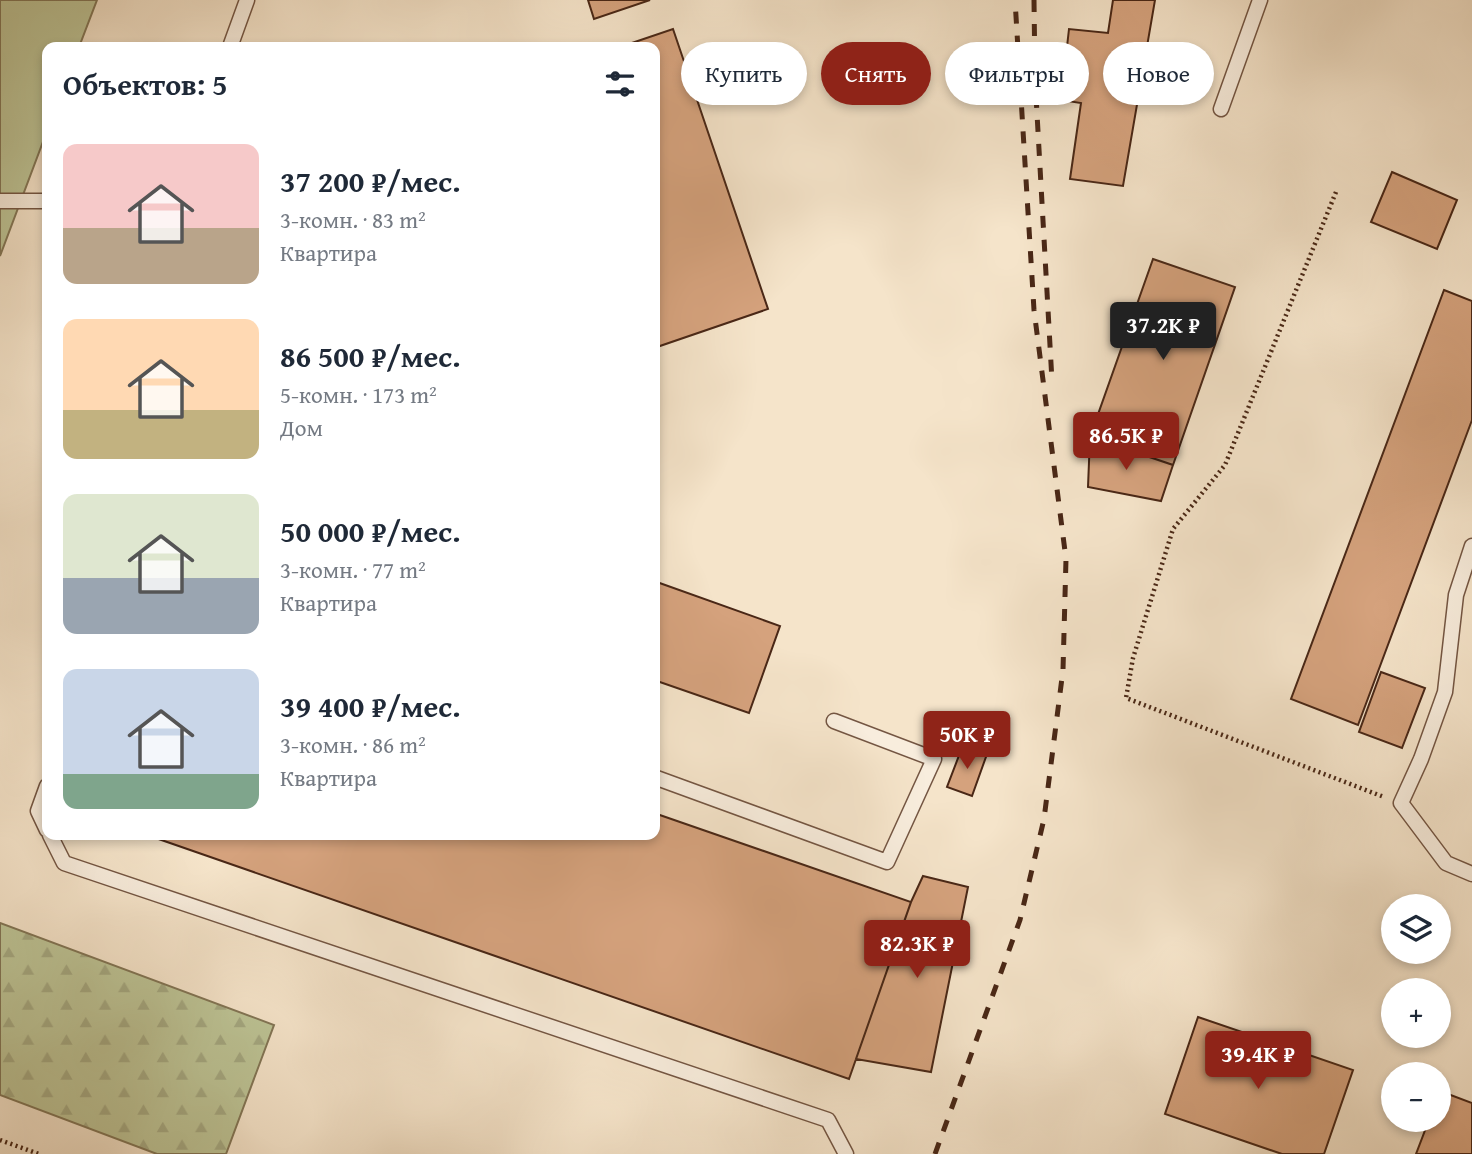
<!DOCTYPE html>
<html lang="ru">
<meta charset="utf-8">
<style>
:root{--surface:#fff;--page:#f2f2f3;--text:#1f2937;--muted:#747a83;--accent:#8f2418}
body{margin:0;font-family:"Gentium Book Plus",serif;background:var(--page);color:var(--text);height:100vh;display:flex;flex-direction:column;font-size:26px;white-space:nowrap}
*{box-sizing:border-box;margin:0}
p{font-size:23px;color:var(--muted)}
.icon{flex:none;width:38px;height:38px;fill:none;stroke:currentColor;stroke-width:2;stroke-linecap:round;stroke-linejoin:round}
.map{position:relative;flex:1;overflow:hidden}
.details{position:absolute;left:42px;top:42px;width:618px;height:798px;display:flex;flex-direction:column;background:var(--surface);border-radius:14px;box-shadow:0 4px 10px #0003}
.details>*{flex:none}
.guide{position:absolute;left:681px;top:42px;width:665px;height:63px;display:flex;gap:14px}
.tools{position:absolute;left:1381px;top:894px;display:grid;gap:14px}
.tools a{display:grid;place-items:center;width:70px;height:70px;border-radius:50%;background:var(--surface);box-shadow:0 4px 10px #0003;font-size:35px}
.price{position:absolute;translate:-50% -60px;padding:0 16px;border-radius:7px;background:var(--accent);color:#fff;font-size:23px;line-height:46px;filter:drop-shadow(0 2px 4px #0008)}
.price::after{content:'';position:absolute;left:50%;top:42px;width:21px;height:16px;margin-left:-10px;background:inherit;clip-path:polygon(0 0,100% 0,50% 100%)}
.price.active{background:#222;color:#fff}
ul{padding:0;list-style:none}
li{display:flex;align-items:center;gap:21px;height:175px;padding:0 21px}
li span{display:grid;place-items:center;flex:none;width:196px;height:140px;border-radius:14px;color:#555}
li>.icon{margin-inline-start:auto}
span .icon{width:84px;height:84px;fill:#fffc;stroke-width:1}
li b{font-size:30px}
h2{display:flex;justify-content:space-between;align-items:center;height:84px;padding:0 21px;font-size:30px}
.pill{padding:0 24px;border-radius:32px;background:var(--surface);box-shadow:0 4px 10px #0003;font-size:24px;line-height:63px}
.pill.active{background:var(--accent);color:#fff}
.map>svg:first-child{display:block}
.forest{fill:url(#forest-firs);stroke:#837656;stroke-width:2}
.garden{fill:#bdc496;stroke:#837656;stroke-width:2}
.building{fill:#d5a27d;stroke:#492716;stroke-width:2}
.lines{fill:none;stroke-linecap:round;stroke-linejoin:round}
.service-casing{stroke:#745643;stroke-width:17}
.path{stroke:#492716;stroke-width:4.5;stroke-dasharray:2 3.5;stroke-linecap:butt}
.service{stroke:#f8eddd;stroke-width:14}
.rail{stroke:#492716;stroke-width:5;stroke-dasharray:12 12;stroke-linecap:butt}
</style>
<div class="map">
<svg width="1472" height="1154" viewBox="0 0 1472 1154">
<defs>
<pattern id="forest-firs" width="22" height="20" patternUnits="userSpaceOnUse" patternTransform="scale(1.75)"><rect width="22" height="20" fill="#bdc496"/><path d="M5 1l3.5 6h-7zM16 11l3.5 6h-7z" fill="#a4a881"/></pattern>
</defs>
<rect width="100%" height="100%" fill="#f5e4ca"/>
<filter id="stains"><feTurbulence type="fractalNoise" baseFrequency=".00286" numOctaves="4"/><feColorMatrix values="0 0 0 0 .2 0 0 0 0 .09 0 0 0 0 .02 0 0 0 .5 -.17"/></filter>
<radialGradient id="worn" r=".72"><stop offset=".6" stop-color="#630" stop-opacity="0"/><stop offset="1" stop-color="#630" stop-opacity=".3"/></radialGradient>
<path class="forest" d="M0 923 274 1025 226 1154H157L0 1095Z"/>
<path class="garden" d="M0 0H97L79 47H47V131L0 256Z"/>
<path class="building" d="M588 0H650L594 19Z
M1113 0H1155L1123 186 1070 179 1081 103 1061 100 1069 29 1108 33Z
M673 29 768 309 654 348V47H620Z
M1392 172 1457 200 1437 249 1371 222Z
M1153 259 1235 287 1173 465 1090 437Z
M1444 290 1472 301V420L1358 725 1291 699Z
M1090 437 1173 465 1161 501 1088 487Z
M654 581 780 626 749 713 654 680Z
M1381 672 1425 688 1402 748 1359 732Z
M963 745 987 754 972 796 947 787Z
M654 813 911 902 849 1079 147 835H654Z
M923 876 968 887 931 1072 856 1059 911 902Z
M1198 1017 1353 1070 1324 1154H1282L1165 1114Z
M1440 1091 1472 1103V1154H1416L1429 1120H1438V1096Z"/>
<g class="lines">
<g class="service-casing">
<path id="service" d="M230 47 247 0
M1221 109 1260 0
M0 201H47
M1472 546 1456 595 1445 692 1421 759 1401 803 1446 863 1472 874
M654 777 887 862 934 759 834 721
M47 786 38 811 47 830
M50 835 64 863 828 1120 846 1154"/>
</g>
<path class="path" d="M1336 192 1225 465 1173 529 1133 658 1126 698 1384 797
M0 1140 39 1154"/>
<use href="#service" class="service"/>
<path class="rail" d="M1034 0 1035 78 1052 381
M935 1154 1020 920 1044 819 1063 670 1066 559 1034 310 1015 0"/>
</g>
<rect width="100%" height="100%" filter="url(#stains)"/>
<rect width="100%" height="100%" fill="url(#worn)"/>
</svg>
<div class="tools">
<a><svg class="icon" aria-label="layers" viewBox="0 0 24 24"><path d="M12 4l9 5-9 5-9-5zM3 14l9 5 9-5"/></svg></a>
<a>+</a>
<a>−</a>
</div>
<b class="price active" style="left:1163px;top:362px">37.2K ₽</b>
<b class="price" style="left:1126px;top:472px">86.5K ₽</b>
<b class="price" style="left:967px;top:771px">50K ₽</b>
<b class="price" style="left:917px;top:980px">82.3K ₽</b>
<b class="price" style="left:1258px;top:1091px">39.4K ₽</b>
<div class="guide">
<a class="pill">Купить</a>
<a class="pill active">Снять</a>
<a class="pill">Фильтры</a>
<a class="pill">Новое</a>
</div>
<section class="details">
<h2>Объектов: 5<svg class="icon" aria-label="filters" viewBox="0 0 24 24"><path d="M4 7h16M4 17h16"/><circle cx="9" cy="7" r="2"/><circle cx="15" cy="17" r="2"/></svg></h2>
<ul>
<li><span style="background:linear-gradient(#f6c9c9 60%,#b9a48a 0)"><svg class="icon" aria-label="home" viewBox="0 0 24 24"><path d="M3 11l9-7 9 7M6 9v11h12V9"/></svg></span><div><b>37 200 ₽/мес.</b><p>3-комн. · 83 m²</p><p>Квартира</p></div></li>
<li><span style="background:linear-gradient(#ffd9b3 65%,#c2b280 0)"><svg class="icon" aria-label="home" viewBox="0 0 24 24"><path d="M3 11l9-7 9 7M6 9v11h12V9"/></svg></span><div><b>86 500 ₽/мес.</b><p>5-комн. · 173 m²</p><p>Дом</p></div></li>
<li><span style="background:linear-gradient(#dfe7d0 60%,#9aa5b1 0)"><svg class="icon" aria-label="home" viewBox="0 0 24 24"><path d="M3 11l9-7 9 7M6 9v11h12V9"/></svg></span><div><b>50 000 ₽/мес.</b><p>3-комн. · 77 m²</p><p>Квартира</p></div></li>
<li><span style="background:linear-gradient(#c9d6e8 75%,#7fa58c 0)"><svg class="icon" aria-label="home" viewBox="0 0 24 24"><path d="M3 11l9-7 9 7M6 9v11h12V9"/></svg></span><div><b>39 400 ₽/мес.</b><p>3-комн. · 86 m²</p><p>Квартира</p></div></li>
</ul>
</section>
</div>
